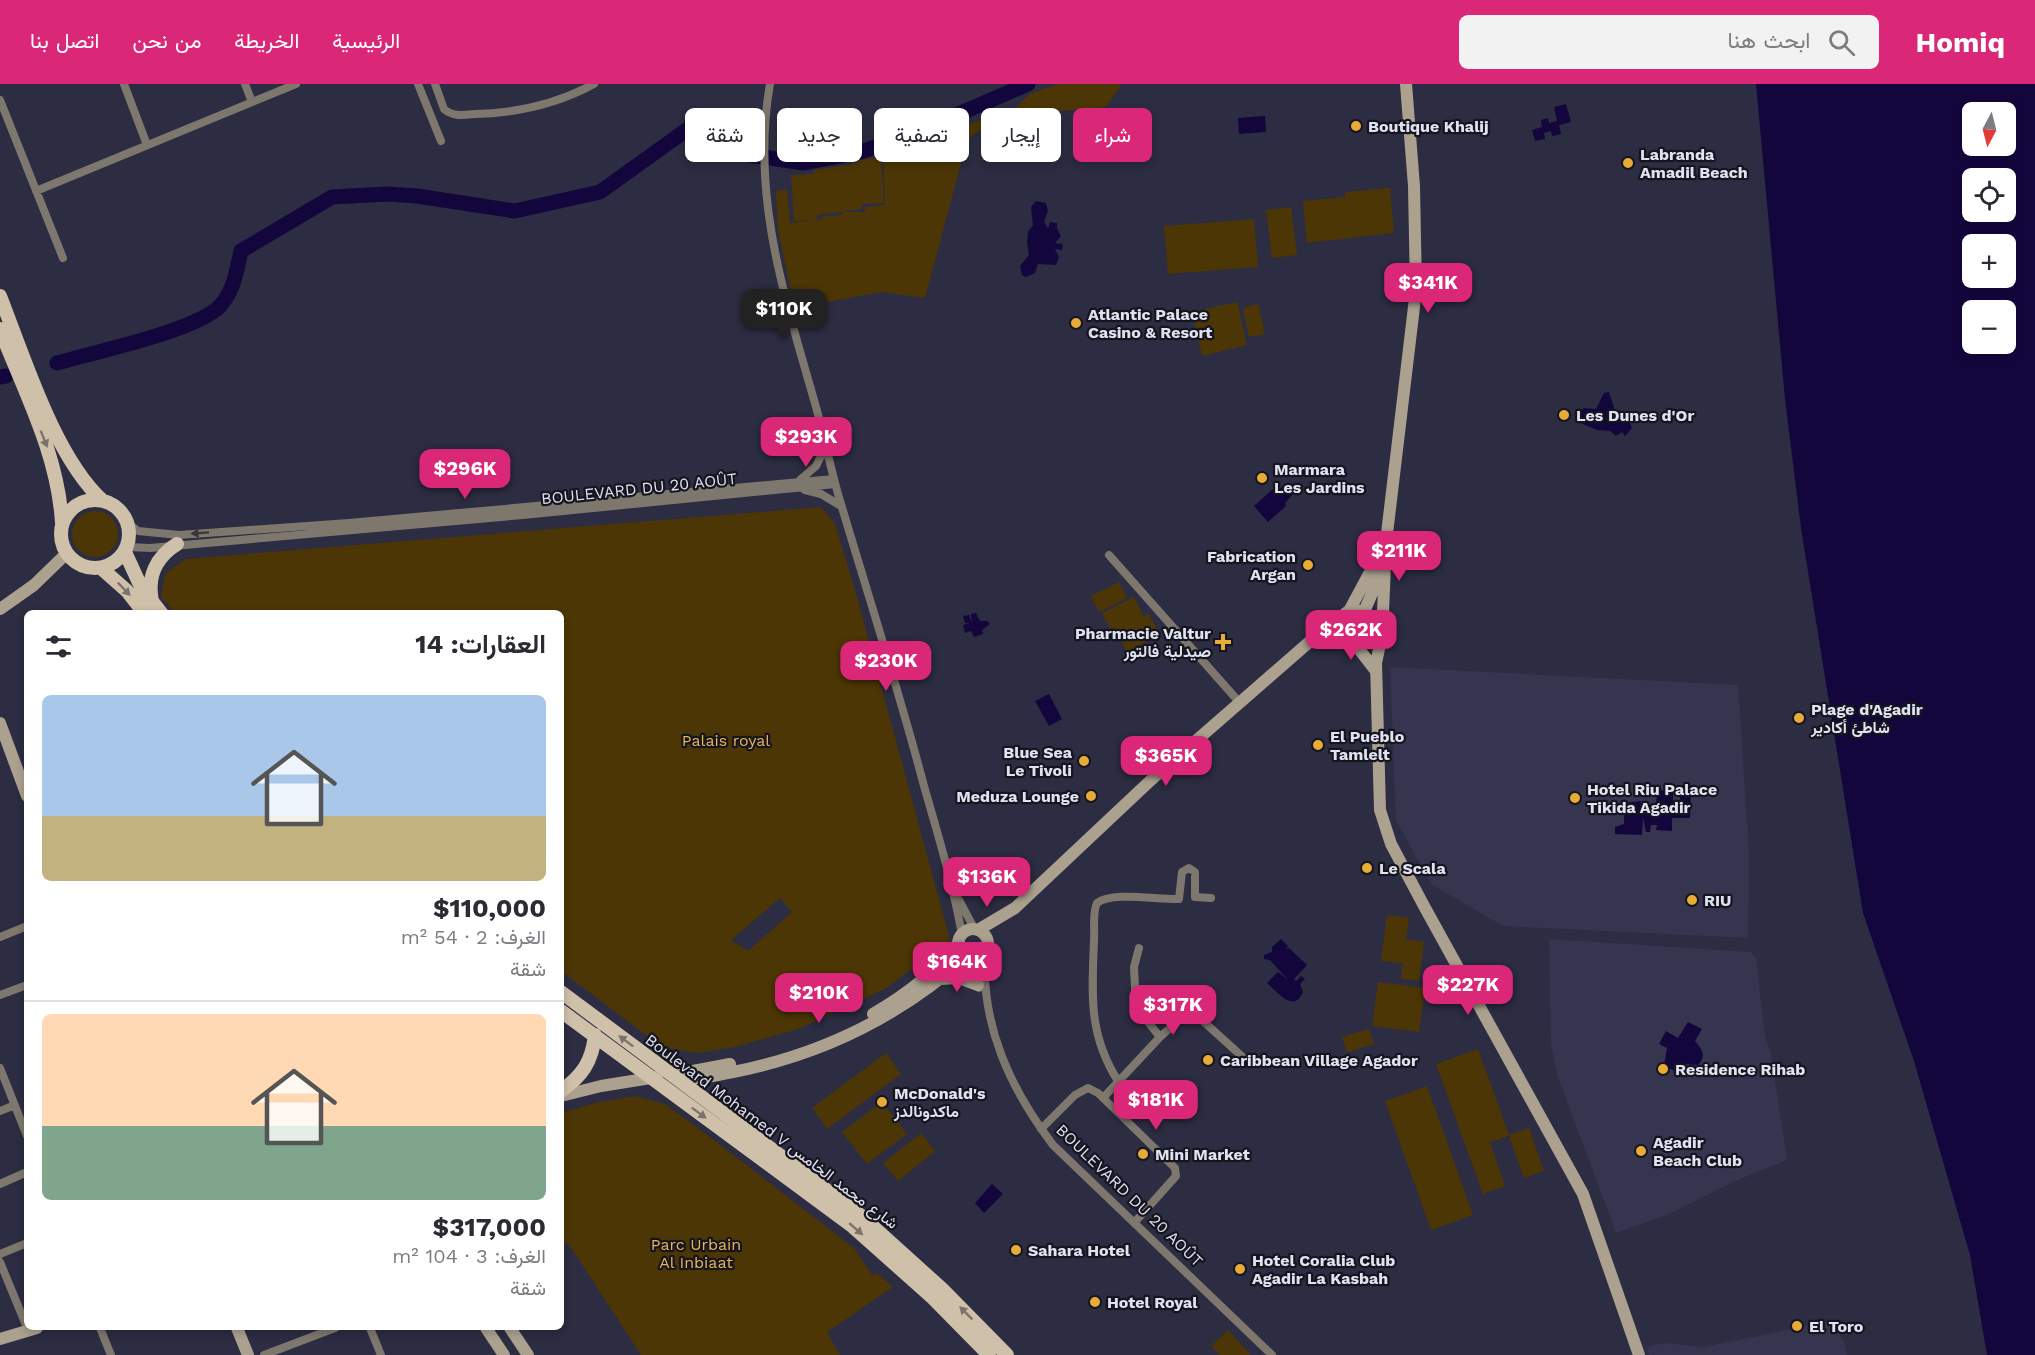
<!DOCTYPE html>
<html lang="ar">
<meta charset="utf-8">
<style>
:root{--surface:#fff;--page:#f2f2f3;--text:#2b2b33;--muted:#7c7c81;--line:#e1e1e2;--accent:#db2777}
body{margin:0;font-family:"Work Sans",Vazirmatn,sans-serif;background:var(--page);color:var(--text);direction:rtl;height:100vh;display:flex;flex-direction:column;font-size:22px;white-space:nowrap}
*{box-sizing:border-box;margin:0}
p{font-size:20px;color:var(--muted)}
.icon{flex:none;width:33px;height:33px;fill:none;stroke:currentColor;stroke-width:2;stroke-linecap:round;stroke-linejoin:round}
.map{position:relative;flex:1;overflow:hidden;direction:ltr}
.side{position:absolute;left:24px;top:526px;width:540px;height:720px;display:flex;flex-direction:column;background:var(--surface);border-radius:9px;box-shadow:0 3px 9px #0003;direction:rtl}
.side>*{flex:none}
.hud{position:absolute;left:582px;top:24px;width:570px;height:54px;direction:rtl;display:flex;gap:12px}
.needle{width:39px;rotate:187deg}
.fabs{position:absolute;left:1962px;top:18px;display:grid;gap:12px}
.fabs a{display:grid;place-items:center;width:54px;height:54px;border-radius:9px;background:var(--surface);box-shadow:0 3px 9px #0003;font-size:30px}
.price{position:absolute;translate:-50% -51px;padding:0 14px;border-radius:12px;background:var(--accent);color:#fff;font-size:20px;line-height:39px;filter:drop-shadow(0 2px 3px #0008)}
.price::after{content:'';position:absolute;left:50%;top:36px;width:18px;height:14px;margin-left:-9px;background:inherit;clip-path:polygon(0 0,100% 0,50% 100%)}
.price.current{background:#222;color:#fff}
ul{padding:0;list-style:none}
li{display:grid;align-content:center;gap:12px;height:318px;padding:0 18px}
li+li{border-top:2px solid var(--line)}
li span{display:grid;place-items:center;height:186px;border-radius:9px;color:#555}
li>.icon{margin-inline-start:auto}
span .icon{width:108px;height:108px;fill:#fffc;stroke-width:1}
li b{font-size:26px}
h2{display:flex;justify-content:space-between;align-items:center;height:72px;padding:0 18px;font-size:26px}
.tag{padding:0 21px;border-radius:9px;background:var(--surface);box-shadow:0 3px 9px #0003;font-size:21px;line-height:54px}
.tag.current{background:var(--accent);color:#fff}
header{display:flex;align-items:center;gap:36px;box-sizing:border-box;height:84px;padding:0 30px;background:var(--accent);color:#fff}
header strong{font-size:28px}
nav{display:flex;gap:33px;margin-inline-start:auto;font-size:21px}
.search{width:420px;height:54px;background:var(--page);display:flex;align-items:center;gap:15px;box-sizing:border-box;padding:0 21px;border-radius:9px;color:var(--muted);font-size:22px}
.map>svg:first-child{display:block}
.built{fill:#353550}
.green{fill:#4d3605;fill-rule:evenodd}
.water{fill:#13063d;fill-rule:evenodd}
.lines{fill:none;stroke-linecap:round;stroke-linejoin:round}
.river{stroke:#13063d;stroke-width:15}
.street{stroke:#7e776d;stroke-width:8}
.secondary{stroke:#aca18f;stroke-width:12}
.primary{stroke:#cfc0aa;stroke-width:14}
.oneway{fill:#7b736b}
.oneway2{fill:#3a373a}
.poi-dot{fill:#e8ab37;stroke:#15151f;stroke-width:2}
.labels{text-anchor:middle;stroke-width:4.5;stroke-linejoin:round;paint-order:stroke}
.poi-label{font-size:16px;font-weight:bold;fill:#e1e2f1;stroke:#15151f;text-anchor:start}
.street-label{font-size:16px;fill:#e1e2f1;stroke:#15151f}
.park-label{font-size:16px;fill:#ecb658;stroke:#15151f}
</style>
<header>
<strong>Homiq</strong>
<div class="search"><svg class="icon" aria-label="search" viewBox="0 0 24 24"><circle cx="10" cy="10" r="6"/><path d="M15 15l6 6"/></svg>ابحث هنا</div>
<nav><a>الرئيسية</a><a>الخريطة</a><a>من نحن</a><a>اتصل بنا</a></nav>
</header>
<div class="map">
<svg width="2035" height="1271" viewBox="0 0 2035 1271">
<rect width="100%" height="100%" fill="#2c2c42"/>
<path class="built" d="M1390 583 1738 601 1749 770 1748 854 1503 842 1431 800 1396 736Z
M1549 855 1751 868 1756 875 1765 952 1771 971 1787 1076 1733 1098 1669 1130 1616 1149 1557 990 1551 960Z
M1831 1237 1844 1258 1847 1271H1649L1647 1263 1664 1259 1704 1263Z"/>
<path class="green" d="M1058 0H1122L1106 23C1065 28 995 25 967 57L925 214 881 208 806 222 804 212 792 213 778 146 776 107 787 105 790 139 814 136 794 137 791 91 814 90V86L858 79V75L881 74 884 119 862 120V125L817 131V136H822L820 133 842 131 841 128H865V123L885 121 883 69 1014 25 1030 10Z
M1390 104 1394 149 1307 159 1303 117 1345 113V108Z
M1291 123 1297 171 1272 174 1266 126Z
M1254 135 1258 183 1168 190 1164 142Z
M1237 218 1247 261 1202 272 1192 228Z
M1258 220 1265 250 1249 253 1243 224Z
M821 423 835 440 857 513 950 856 885 905 798 945 735 963 698 969 662 963 561 887V530H176L161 513 165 490 185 475ZM780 814 792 828 748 867 731 856Z
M72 450a23 23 0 1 1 46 0a23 23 0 1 1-46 0Z
M1119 498 1127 514 1099 528 1091 512Z
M1134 513 1144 533 1149 530 1160 551 1127 568 1116 547 1112 549 1102 529Z
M1387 831 1409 834 1406 855 1424 858 1419 897 1401 895 1403 879 1381 877Z
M1378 898 1425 904 1419 948 1372 942Z
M1369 945 1374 960 1347 968 1342 953Z
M1478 965 1509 1051 1529 1044 1544 1087 1524 1094 1509 1052 1490 1058 1505 1102 1483 1110 1436 980Z
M886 969 901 990 827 1045 812 1024Z
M1427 1002 1473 1131 1431 1146 1385 1017Z
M635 1012 665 1020 718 1059 855 1165 872 1191 877 1189 893 1203 827 1248 840 1271H641L568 1159 561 1160V1029L595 1019Z
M882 1018 907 1050 867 1080 842 1048Z
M921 1049 935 1067 898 1097 883 1079Z
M1228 1246 1251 1271H1220L1211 1262Z"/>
<path class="water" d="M1756 0H2035V1271H1987L1970 1171 1914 977 1863 829 1801 444 1785 315ZM1972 28H2006V62H1972ZM1972 94H2006V128H1972ZM1972 160H2006V194H1972ZM1972 226H2006V260H1972Z
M1566 20 1571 38 1559 41 1561 50 1552 52 1551 47 1544 49 1545 55 1535 57 1532 46 1542 43 1541 36 1548 34 1549 39 1557 37 1554 23Z
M1265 32 1266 48 1239 50 1238 34Z
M1036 117 1046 119 1048 127 1044 138 1048 145 1050 138 1057 139V145L1061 152 1055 159 1063 160 1062 166 1055 165 1059 173 1056 181 1038 180 1035 189 1026 193 1022 191 1020 182 1029 171 1027 159 1028 148 1033 141 1031 123Z
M1609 308 1616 330C1624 334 1629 333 1632 344L1625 352 1622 348 1616 352 1610 347 1597 346 1578 338 1579 328 1584 324 1596 325 1604 309Z
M1287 400 1293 403 1294 409 1285 419 1286 422 1268 438 1254 422 1273 405 1275 407Z
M976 529 980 537H987L990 540 982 546 983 550 974 553 971 547 965 549 963 541 970 539H965L963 532 969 531 972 539 971 530Z
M1049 610 1062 635 1049 642 1035 617Z
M1657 706 1673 707V719H1680V708H1691L1690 734H1672V747L1656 746 1657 741H1651L1650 748H1646L1643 734 1642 751 1615 750V743L1624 740V730L1615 727V720L1641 717 1640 729H1645L1646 724H1656Z
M1281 855 1288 862 1286 865 1289 864 1307 881 1294 895 1296 897 1301 892 1305 895 1300 900 1303 908C1294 930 1277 908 1267 899L1278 888 1288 896 1270 876 1264 875V871L1272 868V863Z
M1688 938 1702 945 1695 957C1702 965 1707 972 1698 981L1685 980 1678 989 1664 981 1667 964 1659 960 1666 947 1678 954Z
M992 1100 1003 1110 984 1129 975 1119Z"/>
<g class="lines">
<path class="river" d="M57 279C94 268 196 247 220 222 234 207 237 185 241 167L332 113 387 110 417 112 515 127 600 108 692 42 721 49 749 71 804 79 861 68 926 44 1028 0
M0 293 6 292"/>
<path class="street" d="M124 0 147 61
M245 0 252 18
M418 0 441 57
M435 0 444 25C452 33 464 31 475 30 517 29 557 20 594 0
M770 0C750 112 786 217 816 323 825 355 831 388 841 420 869 514 899 607 924 702 938 751 953 800 962 851
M0 16 63 174
M36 107 296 0
M800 396 816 382 826 362
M805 406 821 410 841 422
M128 439 138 447 179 451 349 439 834 395
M128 463 150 464 523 431 835 400
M1109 471 1240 619
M959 816 975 846
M0 853 27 842
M985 869C981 942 1010 1004 1053 1061L1272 1271
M970 875 979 904
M0 911 27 901
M1160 953 1187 929 1193 928 1247 977
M0 984 27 1052
M1118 997C1088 950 1092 910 1094 857 1095 845 1092 829 1097 819 1112 807 1158 816 1179 815L1182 788 1189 784 1195 788V813L1211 814
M1103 1014 1160 953 1136 923 1134 883 1139 864
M0 1027 15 1021
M1041 1045 1075 1011 1088 1004 1098 1009 1175 1084 1176 1092 1134 1139
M0 1100 27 1088
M0 1170 27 1159
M0 1178 28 1246
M100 1244 111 1271
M370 1244 381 1271
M264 1271 335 1244"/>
<path class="secondary" d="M1406 0 1414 102 1416 206 1386 458 1382 551 1376 579 1380 726 1391 760 1424 822 1583 1110 1639 1271
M0 525 34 501 67 469
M1341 539a13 13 0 1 1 26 0a13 13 0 1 1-26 0Z
M1349 527 1384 462
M1363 530 1383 484
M1348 551 1376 587
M0 639 27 712
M958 860a15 15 0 1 1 30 0a15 15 0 1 1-30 0Z
M978 846 1015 824 1151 696 1315 553 1340 538
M939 895 959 894 978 901
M873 930C905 911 937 888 959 858
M677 990 730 980
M674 993C694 997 713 992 733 988 820 971 900 932 966 873
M561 1012 601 1002 657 993
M237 1244 248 1271
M486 1244 504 1271
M510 1244 528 1271
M0 1255 37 1244"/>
<path class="primary" d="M0 212C24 273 55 374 103 417
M0 245C25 309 58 370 62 439
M61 450a34 34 0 1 1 68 0a34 34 0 1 1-68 0Z
M125 468 141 503 162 530
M101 484 127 507 145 530
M152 517C147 493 156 473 177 460
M561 908 860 1131 942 1205 1007 1271
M561 927 851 1141 933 1214 989 1271
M561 1007C582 992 592 978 595 951"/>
</g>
<defs><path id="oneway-solid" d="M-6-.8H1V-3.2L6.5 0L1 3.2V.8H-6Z" transform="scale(1.5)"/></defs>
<g class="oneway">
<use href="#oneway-solid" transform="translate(44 355) rotate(68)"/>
<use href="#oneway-solid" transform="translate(124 505) rotate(46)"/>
<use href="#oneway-solid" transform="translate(626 957) rotate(-143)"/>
<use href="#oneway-solid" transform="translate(699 1029) rotate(37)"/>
<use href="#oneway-solid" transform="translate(856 1145) rotate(41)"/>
<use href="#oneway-solid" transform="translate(966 1229) rotate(-135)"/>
</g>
<use class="oneway2" href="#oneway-solid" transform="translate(200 449) rotate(176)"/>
<g class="poi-dot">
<circle cx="1356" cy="42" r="6"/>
<circle cx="1628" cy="79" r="6"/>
<circle cx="1076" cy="239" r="6"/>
<circle cx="1564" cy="331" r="6"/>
<circle cx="1262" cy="394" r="6"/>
<circle cx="1308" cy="481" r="6"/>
<path d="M1220 549h6v6h6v6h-6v6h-6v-6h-6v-6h6z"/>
<circle cx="1799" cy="634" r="6"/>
<circle cx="1318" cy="661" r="6"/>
<circle cx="1084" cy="677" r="6"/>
<circle cx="1091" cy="712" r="6"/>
<circle cx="1575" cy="714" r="6"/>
<circle cx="1367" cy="784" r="6"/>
<circle cx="1692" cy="816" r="6"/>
<circle cx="1208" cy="976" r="6"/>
<circle cx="1663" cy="985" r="6"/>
<circle cx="882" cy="1018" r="6"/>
<circle cx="1641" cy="1067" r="6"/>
<circle cx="1143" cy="1070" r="6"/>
<circle cx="1016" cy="1166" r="6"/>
<circle cx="1240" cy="1185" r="6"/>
<circle cx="1095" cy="1218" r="6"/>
<circle cx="1797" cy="1242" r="6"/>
</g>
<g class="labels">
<g class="poi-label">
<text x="1368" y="48">Boutique Khalij</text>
<text x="1640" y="76">Labranda<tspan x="1640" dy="18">Amadil Beach</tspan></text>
<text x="1088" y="236">Atlantic Palace<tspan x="1088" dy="18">Casino &amp; Resort</tspan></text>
<text x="1576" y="337">Les Dunes d'Or</text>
<text x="1274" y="391">Marmara<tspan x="1274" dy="18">Les Jardins</tspan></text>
<text x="1296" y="478" text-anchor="end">Fabrication<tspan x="1296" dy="18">Argan</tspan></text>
<text x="1211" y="555" text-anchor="end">Pharmacie Valtur<tspan x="1211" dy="18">صيدلية فالتور</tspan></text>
<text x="1811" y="631">Plage d'Agadir<tspan x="1811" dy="18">شاطئ أكادير</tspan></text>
<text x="1330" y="658">El Pueblo<tspan x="1330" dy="18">Tamlelt</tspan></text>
<text x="1072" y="674" text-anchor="end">Blue Sea<tspan x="1072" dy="18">Le Tivoli</tspan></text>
<text x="1587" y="711">Hotel Riu Palace<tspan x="1587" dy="18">Tikida Agadir</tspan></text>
<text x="1079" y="718" text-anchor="end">Meduza Lounge</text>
<text x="1379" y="790">Le Scala</text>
<text x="1704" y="822">RIU</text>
<text x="1220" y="982">Caribbean Village Agador</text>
<text x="1675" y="991">Residence Rihab</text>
<text x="894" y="1015">McDonald's<tspan x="894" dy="18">ماكدونالدز</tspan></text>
<text x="1653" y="1064">Agadir<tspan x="1653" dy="18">Beach Club</tspan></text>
<text x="1155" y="1076">Mini Market</text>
<text x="1028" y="1172">Sahara Hotel</text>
<text x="1252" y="1182">Hotel Coralia Club<tspan x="1252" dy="18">Agadir La Kasbah</tspan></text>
<text x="1107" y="1224">Hotel Royal</text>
<text x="1809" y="1248">El Toro</text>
</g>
<g class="street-label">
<text transform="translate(639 404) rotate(-6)" y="6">BOULEVARD DU 20 AOÛT</text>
<text transform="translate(772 1047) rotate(37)" y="6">Boulevard Mohamed V شارع محمد الخامس</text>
<text transform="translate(1130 1111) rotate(44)" y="6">BOULEVARD DU 20 AOÛT</text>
</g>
<g class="park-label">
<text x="726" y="662">Palais royal</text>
<text x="696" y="1166">Parc Urbain<tspan x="696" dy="18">Al Inbiaat</tspan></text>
</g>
</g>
</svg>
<div class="fabs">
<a><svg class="needle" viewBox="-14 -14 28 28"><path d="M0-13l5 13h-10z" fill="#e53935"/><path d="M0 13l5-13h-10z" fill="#7c7c81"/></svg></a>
<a><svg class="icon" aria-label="locate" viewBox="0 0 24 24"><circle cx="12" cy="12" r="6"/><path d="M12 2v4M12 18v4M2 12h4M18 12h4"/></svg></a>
<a>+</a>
<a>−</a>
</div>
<b class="price" style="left:1428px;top:230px">$341K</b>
<b class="price current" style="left:784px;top:256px">$110K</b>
<b class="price" style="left:806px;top:384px">$293K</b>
<b class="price" style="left:465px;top:416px">$296K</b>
<b class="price" style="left:1399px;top:498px">$211K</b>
<b class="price" style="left:1351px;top:577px">$262K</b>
<b class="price" style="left:886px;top:608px">$230K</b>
<b class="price" style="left:1166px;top:703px">$365K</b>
<b class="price" style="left:987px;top:824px">$136K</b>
<b class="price" style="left:957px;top:909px">$164K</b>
<b class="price" style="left:1468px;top:932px">$227K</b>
<b class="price" style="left:819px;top:940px">$210K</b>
<b class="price" style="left:1173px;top:952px">$317K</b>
<b class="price" style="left:1156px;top:1047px">$181K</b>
<div class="hud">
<a class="tag current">شراء</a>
<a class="tag">إيجار</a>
<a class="tag">تصفية</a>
<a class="tag">جديد</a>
<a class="tag">شقة</a>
</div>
<section class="side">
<h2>العقارات: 14<svg class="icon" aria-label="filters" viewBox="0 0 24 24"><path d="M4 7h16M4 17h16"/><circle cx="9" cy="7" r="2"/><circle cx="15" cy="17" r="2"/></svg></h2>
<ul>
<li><span style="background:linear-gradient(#a9c7e8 65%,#c2b280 0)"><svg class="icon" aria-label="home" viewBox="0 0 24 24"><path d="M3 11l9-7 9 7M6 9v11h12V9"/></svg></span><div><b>$110,000</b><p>الغرف: 2 · 54 m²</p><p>شقة</p></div></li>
<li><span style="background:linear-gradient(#ffd9b3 60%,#7fa58c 0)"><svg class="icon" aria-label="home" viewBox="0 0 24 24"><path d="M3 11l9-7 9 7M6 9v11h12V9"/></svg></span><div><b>$317,000</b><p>الغرف: 3 · 104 m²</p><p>شقة</p></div></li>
</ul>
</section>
</div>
